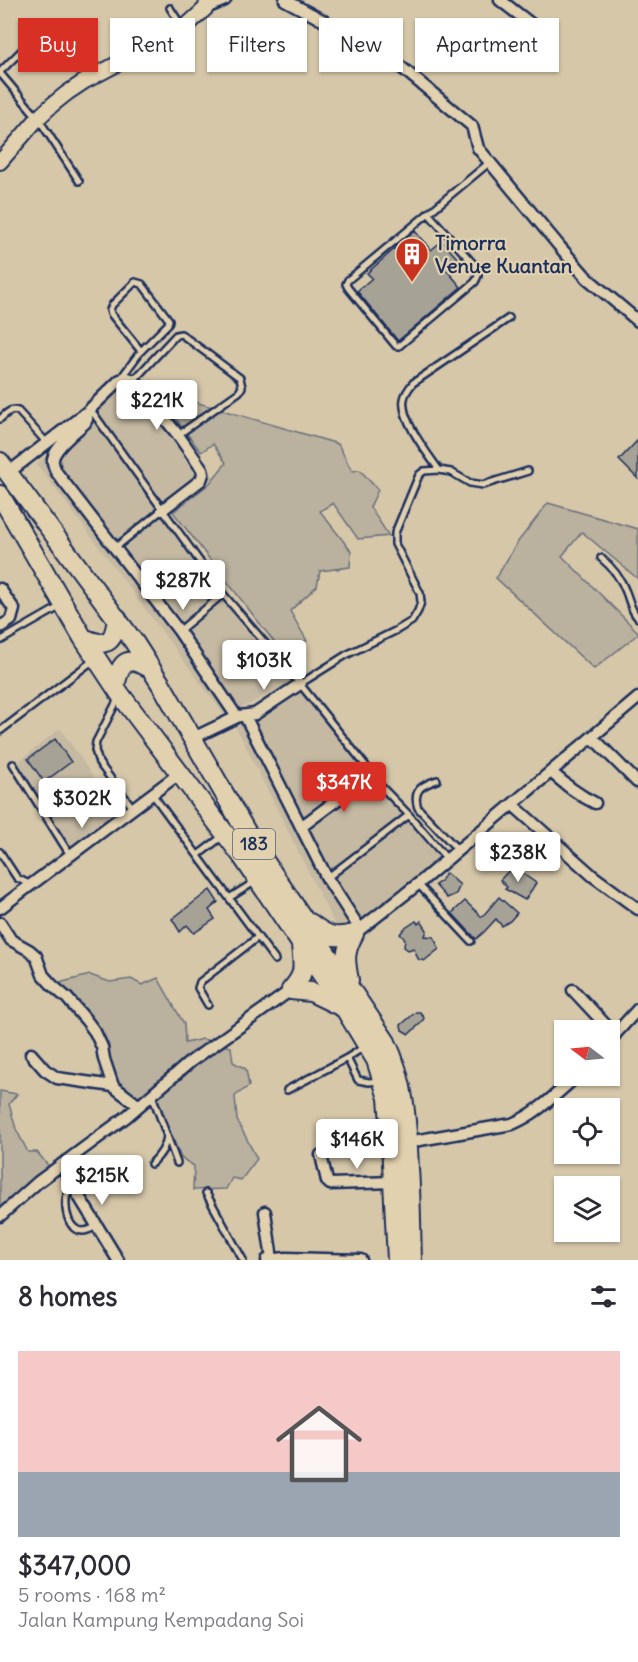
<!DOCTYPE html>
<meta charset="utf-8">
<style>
:root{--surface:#fff;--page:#f2f2f3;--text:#2b2b33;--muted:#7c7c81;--line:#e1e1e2;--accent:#d93025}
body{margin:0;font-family:Delius,sans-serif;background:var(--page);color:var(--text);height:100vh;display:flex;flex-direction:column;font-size:22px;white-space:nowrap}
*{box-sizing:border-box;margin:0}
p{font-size:20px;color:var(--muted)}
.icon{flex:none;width:33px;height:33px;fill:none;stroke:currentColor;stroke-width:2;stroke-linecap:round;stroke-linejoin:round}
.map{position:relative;height:1260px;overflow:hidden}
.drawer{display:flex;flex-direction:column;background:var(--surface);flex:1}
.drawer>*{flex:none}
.banner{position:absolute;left:18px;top:18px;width:603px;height:54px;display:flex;gap:12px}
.needle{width:39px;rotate:286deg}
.fabs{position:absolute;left:554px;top:1020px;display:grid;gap:12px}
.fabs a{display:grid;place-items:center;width:66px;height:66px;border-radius:0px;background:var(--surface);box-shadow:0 2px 4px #0004;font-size:30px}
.price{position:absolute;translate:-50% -51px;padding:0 14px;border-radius:6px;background:#fff;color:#222;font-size:20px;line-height:39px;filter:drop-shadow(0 2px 3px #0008)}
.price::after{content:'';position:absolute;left:50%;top:36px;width:18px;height:14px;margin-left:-9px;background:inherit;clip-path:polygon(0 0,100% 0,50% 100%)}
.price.on{background:var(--accent);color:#fff}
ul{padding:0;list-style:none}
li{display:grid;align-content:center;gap:12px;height:318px;padding:0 18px}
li+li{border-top:2px solid var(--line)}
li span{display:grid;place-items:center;height:186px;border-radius:0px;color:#555}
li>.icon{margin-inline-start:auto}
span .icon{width:108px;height:108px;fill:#fffc;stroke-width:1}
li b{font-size:26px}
h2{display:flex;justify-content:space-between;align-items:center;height:72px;padding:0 18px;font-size:26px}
.chip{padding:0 21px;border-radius:0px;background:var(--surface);box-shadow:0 2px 4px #0004;font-size:21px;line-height:54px}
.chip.on{background:var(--accent);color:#fff}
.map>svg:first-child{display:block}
.built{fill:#c5b9a2}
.green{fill:#bab19e;stroke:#6a707e;stroke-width:1.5}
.building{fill:#a7a296;stroke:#1b2f5e;stroke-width:1.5}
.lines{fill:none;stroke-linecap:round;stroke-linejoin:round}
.service-casing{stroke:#1b2f5e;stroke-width:10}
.minor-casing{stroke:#1b2f5e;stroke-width:15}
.tertiary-casing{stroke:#1b2f5e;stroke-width:18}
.trunk-casing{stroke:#1b2f5e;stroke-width:22}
.service{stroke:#e2d1ae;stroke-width:5}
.minor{stroke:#e2d1ae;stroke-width:10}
.tertiary{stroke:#e2d1ae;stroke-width:14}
.trunk{stroke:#e2d1ae;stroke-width:18}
.labels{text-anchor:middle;stroke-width:4.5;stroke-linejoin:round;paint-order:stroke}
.shield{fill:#e2d1ae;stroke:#576076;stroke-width:1.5}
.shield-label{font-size:18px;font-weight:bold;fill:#1b2f5e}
.poi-label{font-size:20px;font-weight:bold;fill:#1b2f5e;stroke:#e2d1ae;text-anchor:start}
</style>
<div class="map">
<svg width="638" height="1260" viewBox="0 0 638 1260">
<rect width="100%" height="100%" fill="#d6c7a9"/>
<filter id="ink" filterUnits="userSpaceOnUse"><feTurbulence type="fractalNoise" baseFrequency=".0167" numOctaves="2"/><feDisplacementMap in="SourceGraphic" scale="12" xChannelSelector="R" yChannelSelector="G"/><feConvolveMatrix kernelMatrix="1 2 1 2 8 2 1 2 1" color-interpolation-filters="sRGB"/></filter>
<g filter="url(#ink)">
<path class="built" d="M133 371 214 477 169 512 263 638 302 677 225 716 37 464Z
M306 686 386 788 446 853 351 928 338 931 236 727Z
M60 728 118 813 70 848 16 764Z"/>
<path class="green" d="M154 390 338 444 352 471 360 470 378 490 370 507 389 536 358 539 333 503 320 511 351 551 350 567 320 571 317 586 290 611 307 641 278 647 173 512 209 484 226 463 213 444 201 452Z
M548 503 638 529V579L582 532 562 556 638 632V634L594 669 496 578 517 543Z
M90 975 110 982 131 979 142 985 158 978 184 1024 185 1043 203 1039 231 1047 233 1062 246 1069 249 1086 235 1096 237 1120 257 1159 241 1180 232 1178 226 1189 193 1190 194 1166 181 1158 152 1089 139 1100 115 1083 104 1041 55 984Z
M0 1091 17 1094 9 1104 16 1129 28 1152H37L51 1169 15 1198 3 1204 0 1209Z"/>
<path class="building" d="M415 231 431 250 442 241 457 258 445 268 461 287 398 341 357 291 372 278 367 273Z
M638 440V479L619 460Z
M55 739 71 762 44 782 28 759Z
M515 864 526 876 536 883 525 900 505 889 507 887 500 880Z
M446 873 460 885 456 894 447 898 435 885 441 881Z
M210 890 218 902 209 910 215 919 194 933 187 925 180 932 172 919Z
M499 897 517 913 510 921 502 926 496 919 484 932 476 939 452 913 465 901 482 917Z
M416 921 418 924 421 921 427 930 425 936 434 937 439 949 424 961 418 959 414 948 408 950 404 947 405 939 400 934 404 929Z
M416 1012H420L424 1018 422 1022 409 1034 402 1030 401 1025Z"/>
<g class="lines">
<g class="service-casing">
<path id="service" d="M170 8 183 28
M80 59 90 77
M0 72 24 48
M0 73 38 118 79 181
M428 213 478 269V276L475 282 399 346H396L348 288 346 284 348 280 490 162
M121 378 141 351 168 324 169 320 142 284 135 282 112 305 110 310 111 314 141 351
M134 380 176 335 181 334 240 378 242 387 239 392 178 435
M91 410 223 594 300 684 366 766 370 775 409 815 447 859
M0 419C6 414 10 408 18 411L47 443
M439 470C428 454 400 419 404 399 405 393 409 388 413 383L509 318
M116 547 162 510
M601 558C612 567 621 578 626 592 630 602 631 611 638 618
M179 631 223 594
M0 641 61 606
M300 684 346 655 397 630 412 621 418 611 421 602 420 593 395 544V533L419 475 424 471 439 470 451 472 470 483 483 485 528 471
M119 697 96 742 95 750 99 763 133 808
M0 731 95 659
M13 764 70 855
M437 780C422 785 412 790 418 808L458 850
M153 795 275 960
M0 852 17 878 31 885
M198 855 223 836
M327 878 409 815
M418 884 471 941
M229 898 256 881
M208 1005 198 988 200 982 258 937
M347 1058 358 1080 369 1082 380 1081
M287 1090 347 1058 364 1047
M152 1095 177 1163
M151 1164C160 1156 166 1148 167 1136
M71 1186C69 1191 66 1195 66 1200 65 1212 69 1231 83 1231 88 1231 93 1228 97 1226
M206 1193 243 1260"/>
</g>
<g class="minor-casing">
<path id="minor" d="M285 0 337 28 401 67 472 126 478 148 560 247 587 278 638 321
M500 0 540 31
M206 8 225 0
M8 473 87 412
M162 510 201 480 203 474 202 469 178 435 134 380 128 378 120 380 87 412V419L85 423C76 431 55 447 53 459 52 464 55 469 57 473L179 631 237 717 191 739
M0 589 14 609 11 620 0 627
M240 716 255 714 300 684
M245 716 327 878 360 929
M592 737 637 782
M551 772C565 784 578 795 595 803
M513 805 593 876 638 909
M301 827 370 775
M0 908 180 773
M0 923 11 940 29 950 36 956 43 975 53 986 67 998 86 1020 95 1032 102 1047 104 1059 113 1086 139 1106
M354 934 418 884 638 698
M573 990 615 1035
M609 1041 638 1009
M31 1054 45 1070 57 1078 113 1086
M408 1142 512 1124C537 1114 557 1093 577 1076
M321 1155 327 1181 330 1184 394 1182
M62 1164 72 1185 118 1260
M265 1212 272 1259
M0 1216 38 1182 126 1117 190 1062 291 990
M267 1260 286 1258 361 1260"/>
</g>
<g class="tertiary-casing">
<path id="tertiary" d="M0 162 38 118 52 105 67 93 85 81 183 29 206 8 207 0"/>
</g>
<g class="trunk-casing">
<path id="trunk" d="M0 462 134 642 164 689 255 847 386 1042C405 1081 407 1124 409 1168 411 1198 411 1229 412 1260
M0 495 83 638 120 694 242 856 345 1009 376 1060 388 1098 390 1123 397 1260
M83 638C107 648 114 643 117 618
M115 685C122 660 126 656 150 668
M310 923C327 936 333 939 354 934
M349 980C345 960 344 952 354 934
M291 990 311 992 344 1008
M291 990C306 974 303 966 301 945"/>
</g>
<use href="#service" class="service"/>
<use href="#minor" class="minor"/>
<use href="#tertiary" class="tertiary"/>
<use href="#trunk" class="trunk"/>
</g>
</g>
<defs>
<g id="building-pin" transform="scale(1.725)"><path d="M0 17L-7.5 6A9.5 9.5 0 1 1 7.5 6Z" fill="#c8321e" stroke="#e2d1ae"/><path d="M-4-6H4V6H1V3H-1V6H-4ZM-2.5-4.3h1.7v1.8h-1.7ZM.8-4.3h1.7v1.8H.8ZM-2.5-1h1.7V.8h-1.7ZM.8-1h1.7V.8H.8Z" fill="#fff"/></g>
</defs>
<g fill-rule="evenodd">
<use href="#building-pin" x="412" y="254"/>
</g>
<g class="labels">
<rect class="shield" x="233" y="829" width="42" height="30" rx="4.5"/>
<g class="shield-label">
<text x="254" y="850">183</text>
</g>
<g class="poi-label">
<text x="435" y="250">Timorra<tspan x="435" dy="23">Venue Kuantan</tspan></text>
</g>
</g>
</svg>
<div class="fabs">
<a><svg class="needle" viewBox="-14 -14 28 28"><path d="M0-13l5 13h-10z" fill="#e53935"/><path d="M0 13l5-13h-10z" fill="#7c7c81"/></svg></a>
<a><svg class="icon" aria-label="locate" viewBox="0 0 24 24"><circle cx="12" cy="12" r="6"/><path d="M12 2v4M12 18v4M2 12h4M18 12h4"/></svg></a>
<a><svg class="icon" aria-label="layers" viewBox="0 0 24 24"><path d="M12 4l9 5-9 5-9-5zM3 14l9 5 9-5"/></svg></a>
</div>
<b class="price" style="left:157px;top:431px">$221K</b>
<b class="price" style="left:183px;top:611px">$287K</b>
<b class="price" style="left:264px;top:691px">$103K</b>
<b class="price on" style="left:344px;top:813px">$347K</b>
<b class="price" style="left:82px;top:829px">$302K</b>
<b class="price" style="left:518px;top:883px">$238K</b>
<b class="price" style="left:357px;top:1170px">$146K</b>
<b class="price" style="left:102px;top:1206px">$215K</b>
<div class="banner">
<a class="chip on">Buy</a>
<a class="chip">Rent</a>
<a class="chip">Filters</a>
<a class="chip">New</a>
<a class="chip">Apartment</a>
</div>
</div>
<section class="drawer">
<h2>8 homes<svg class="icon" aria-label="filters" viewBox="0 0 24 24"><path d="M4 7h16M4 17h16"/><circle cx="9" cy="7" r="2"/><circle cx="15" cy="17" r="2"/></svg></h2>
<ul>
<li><span style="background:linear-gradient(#f6c9c9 65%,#9aa5b1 0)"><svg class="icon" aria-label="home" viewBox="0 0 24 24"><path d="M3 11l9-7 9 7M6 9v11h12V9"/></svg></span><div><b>$347,000</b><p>5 rooms · 168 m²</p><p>Jalan Kampung Kempadang Soi</p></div></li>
</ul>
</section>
